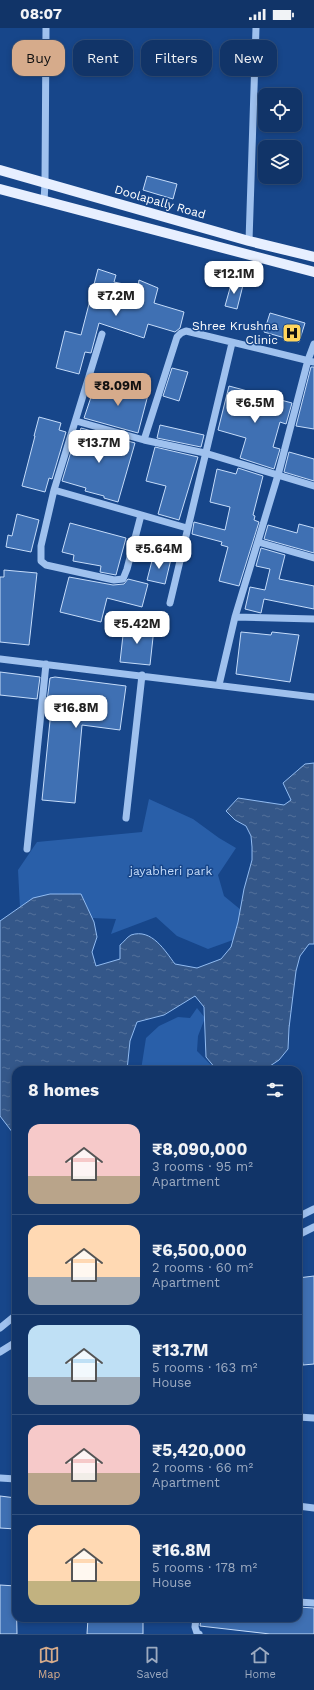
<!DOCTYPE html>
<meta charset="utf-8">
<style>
:root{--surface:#113468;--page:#1e3f71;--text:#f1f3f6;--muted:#9caac0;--line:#304f7c;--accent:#d6ab8b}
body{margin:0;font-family:"Work Sans",sans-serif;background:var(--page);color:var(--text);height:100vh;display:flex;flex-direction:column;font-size:15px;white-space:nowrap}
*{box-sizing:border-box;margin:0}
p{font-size:13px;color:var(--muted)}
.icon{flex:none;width:22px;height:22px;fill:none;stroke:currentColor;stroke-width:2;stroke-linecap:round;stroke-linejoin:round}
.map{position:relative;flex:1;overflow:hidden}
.side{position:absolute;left:12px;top:1038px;width:290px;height:556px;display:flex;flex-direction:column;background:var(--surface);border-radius:12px;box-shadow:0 2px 6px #0003,0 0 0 1px var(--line)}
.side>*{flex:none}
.top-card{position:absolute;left:12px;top:12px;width:290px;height:36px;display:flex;gap:8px}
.tools{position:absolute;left:258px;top:60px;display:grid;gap:8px}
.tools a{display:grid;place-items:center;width:44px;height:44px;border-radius:8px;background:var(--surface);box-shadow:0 2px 6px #0003,0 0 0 1px var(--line);font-size:20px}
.price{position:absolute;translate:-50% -34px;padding:0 9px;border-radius:8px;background:#fff;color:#222;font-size:13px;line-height:26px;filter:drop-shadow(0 1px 2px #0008)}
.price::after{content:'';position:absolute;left:50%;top:24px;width:12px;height:9px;margin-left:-6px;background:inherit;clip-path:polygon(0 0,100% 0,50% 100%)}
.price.current{background:var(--accent);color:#111}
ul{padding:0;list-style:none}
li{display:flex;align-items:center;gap:12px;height:100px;padding:0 16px}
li+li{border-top:1px solid var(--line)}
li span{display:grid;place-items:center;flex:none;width:112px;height:80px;border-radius:12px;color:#555}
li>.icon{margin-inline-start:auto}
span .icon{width:48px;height:48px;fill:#fffc;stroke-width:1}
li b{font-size:17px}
h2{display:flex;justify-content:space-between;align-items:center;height:48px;padding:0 16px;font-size:17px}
.chip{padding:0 14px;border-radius:12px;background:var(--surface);box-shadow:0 2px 6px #0003,0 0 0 1px var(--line);font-size:14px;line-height:36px}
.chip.current{background:var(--accent);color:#111}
.status{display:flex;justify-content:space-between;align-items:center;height:28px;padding:0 20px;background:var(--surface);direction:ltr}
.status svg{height:11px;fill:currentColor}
.tabs{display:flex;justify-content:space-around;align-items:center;height:56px;border-top:1px solid var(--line);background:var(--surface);font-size:11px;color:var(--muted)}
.tabs a{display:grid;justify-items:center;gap:2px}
.tabs .current{color:var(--accent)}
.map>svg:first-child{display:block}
.green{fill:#295fa9}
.water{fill:url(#water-ripples);stroke:#91bbf1}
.building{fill:#3f70b3;stroke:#c5dcfa}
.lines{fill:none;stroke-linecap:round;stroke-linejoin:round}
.minor{stroke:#9fc1ee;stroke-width:7}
.major{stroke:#e7efff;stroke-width:10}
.labels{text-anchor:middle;stroke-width:3;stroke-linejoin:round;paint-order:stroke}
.street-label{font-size:12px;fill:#fff;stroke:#17468a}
.poi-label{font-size:12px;fill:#fff;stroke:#17468a;text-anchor:end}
.park-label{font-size:12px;fill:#c5dcfa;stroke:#17468a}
</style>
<div class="status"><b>08:07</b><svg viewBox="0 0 49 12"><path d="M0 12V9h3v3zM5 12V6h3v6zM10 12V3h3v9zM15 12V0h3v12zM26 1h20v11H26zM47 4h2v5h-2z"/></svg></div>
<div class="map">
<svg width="314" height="1606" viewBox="0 0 314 1606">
<defs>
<pattern id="water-ripples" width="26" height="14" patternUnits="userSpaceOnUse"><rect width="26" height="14" fill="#345789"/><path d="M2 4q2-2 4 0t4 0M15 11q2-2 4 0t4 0" fill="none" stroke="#52709b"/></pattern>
</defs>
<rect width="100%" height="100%" fill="#17468a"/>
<path class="green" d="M149 771 193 791 219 810 236 820 218 847 224 868 241 882 233 912 208 921 177 908 156 889 111 906 116 891 92 890 83 870 20 880 18 842 37 814 142 804Z
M197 980 205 990 198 1008 197 1023 216 1042H141L146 1010 159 998 178 989 190 990Z"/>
<path class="water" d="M314 735V916H309L300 928 296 943 289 1000 288 1021 279 1032 264 1042 216 1041 206 1029 204 979 195 968 164 987 137 994 130 1013 127 1042H16V1109L0 1088V893L33 870 50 866H81L94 894 97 909 92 924 96 938 120 931V917C123 915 127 909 131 907 152 900 165 923 175 936L197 940 221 931 231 919 238 894 244 861 252 832V819L251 808 246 798 235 792 226 783 238 770 284 777 291 772 283 755 305 736Z"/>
<path class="building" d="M147 148 177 156 173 171 143 162Z
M98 241 116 247 114 254 138 259 139 252 158 260 154 275 184 284 180 300 175 304 148 296 144 310 99 295 91 325 85 324 79 346 56 340 65 303 81 307Z
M232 253 243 257 237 281 225 278Z
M270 285 305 295 299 314 264 304Z
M311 339H314V401L296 398Z
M172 340 188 344 179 373 163 368Z
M96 354 125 364 127 357 149 363 138 405 84 390Z
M229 358 292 375 286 396 280 394 273 419 280 421 274 441 240 430 246 410 218 402Z
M39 389 61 395 59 402 66 404 52 451 49 450 45 464 22 458 35 408H34Z
M160 397 204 407 201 419 157 410Z
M81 400 135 415 118 474 104 470V468L85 463 86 460 62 453 76 407 78 408Z
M155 419 198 429 179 492 158 486 166 458 146 453Z
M289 424 314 431V453L284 444Z
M238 440 263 448 253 487 255 488 254 492 259 494 239 558 219 553 228 519 221 517 222 514 192 506 194 494 225 502 230 479 210 474 217 441 236 446Z
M17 486 39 492 31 524 6 519 8 507 12 508Z
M70 495 126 510 116 547 100 544 101 538 73 533 74 527 62 524Z
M299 496 314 500V525L264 511 268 497 297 505Z
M261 520 285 527 279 551 314 558V581L264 571 261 585 245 581 250 559 265 562 270 541 256 538Z
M159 528 171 531 165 556 147 552 153 529 158 530Z
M4 542 37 545 29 617 0 614V549H4Z
M69 549 113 557 124 556 128 551 148 556 142 579 107 570 101 594 60 584Z
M124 598 136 600V598L154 600 150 637 120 634Z
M241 604 271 607 272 604 299 607 290 654 236 646Z
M0 644 40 649 37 671 0 667Z
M55 649 126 658 120 702 82 697 75 775 42 772 52 673H47L50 650Z
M314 1248V1336L303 1337 302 1330H298V1250Z
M0 1468 16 1470V1501L0 1500Z
M0 1557 16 1558 17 1606H0Z
M298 1579 314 1580V1606H270L200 1598 201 1590H298Z
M88 1590H143V1606H87Z"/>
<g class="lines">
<path class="minor" d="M44 173 45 155 46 0
M249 213 256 0
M102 306 54 462 41 518V533L46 537 114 552 123 551 127 541 141 487
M76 393 144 412 205 425 314 458
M144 412 177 309 181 305 186 303 314 334
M54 462 187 500
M258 514 314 530
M170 575 232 315
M235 589 314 591
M0 631 314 669
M219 657 235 589 278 447 308 332 314 316
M126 790 142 647
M27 821 46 636
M298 1189 314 1181
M298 1207 314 1199
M0 1300 16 1287
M0 1324 16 1314
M298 1389 314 1390
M0 1450 16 1451
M298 1478 314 1480
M298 1574 314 1575
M196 1590 195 1599 197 1605 199 1606"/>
<path class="major" d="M0 142 249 213 314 229
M0 161 314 244"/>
</g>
<defs>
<g id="hospital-square" transform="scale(1)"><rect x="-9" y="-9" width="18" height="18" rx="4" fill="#ffd55d" stroke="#17468a"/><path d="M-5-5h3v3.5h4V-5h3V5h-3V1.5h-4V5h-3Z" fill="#111"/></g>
</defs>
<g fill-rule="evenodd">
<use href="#hospital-square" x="292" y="305"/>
</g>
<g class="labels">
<g class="street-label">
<text transform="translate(160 174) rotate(16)" y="4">Doolapally Road</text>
</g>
<g class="poi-label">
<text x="278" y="302">Shree Krushna<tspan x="278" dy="14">Clinic</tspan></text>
</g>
<g class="park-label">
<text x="171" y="847">jayabheri park</text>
</g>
</g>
</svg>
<div class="tools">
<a><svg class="icon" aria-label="locate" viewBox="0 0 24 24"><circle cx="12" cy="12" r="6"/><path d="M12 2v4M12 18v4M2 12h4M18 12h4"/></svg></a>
<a><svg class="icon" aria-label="layers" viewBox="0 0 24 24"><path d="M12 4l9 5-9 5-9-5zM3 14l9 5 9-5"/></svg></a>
</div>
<b class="price" style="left:234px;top:267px">₹12.1M</b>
<b class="price" style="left:116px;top:289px">₹7.2M</b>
<b class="price current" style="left:118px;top:379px">₹8.09M</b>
<b class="price" style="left:255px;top:396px">₹6.5M</b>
<b class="price" style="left:99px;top:436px">₹13.7M</b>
<b class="price" style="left:159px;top:542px">₹5.64M</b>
<b class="price" style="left:137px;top:617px">₹5.42M</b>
<b class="price" style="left:76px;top:701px">₹16.8M</b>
<div class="top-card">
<a class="chip current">Buy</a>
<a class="chip">Rent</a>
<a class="chip">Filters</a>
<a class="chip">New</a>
</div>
<section class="side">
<h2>8 homes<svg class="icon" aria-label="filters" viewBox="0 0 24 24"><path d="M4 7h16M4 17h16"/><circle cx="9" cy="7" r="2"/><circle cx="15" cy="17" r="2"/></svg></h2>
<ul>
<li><span style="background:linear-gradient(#f6c9c9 65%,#b9a48a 0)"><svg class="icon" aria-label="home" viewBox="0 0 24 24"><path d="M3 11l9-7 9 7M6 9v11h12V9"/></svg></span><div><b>₹8,090,000</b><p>3 rooms · 95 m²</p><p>Apartment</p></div></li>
<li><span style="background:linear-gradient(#ffd9b3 65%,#9aa5b1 0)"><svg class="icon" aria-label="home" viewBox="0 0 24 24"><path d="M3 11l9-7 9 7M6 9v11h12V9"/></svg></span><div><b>₹6,500,000</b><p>2 rooms · 60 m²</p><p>Apartment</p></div></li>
<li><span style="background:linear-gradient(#bfe0f5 65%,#9aa5b1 0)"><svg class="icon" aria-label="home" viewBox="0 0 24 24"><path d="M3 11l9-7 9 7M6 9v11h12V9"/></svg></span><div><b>₹13.7M</b><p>5 rooms · 163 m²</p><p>House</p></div></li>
<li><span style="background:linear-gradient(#f6c9c9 60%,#b9a48a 0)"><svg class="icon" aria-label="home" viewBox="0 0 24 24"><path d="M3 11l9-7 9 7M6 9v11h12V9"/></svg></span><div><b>₹5,420,000</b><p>2 rooms · 66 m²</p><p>Apartment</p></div></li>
<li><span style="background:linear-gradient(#ffd9b3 70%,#c2b280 0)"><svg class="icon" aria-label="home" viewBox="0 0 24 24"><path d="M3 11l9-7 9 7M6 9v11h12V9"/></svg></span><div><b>₹16.8M</b><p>5 rooms · 178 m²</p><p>House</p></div></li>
</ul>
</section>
</div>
<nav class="tabs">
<a class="current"><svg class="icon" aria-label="map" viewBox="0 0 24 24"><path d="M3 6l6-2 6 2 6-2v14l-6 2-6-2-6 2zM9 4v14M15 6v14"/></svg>Map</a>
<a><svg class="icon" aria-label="saved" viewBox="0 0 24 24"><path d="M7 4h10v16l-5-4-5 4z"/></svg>Saved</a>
<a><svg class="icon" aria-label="home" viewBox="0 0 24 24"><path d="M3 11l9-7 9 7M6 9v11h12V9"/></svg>Home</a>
</nav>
